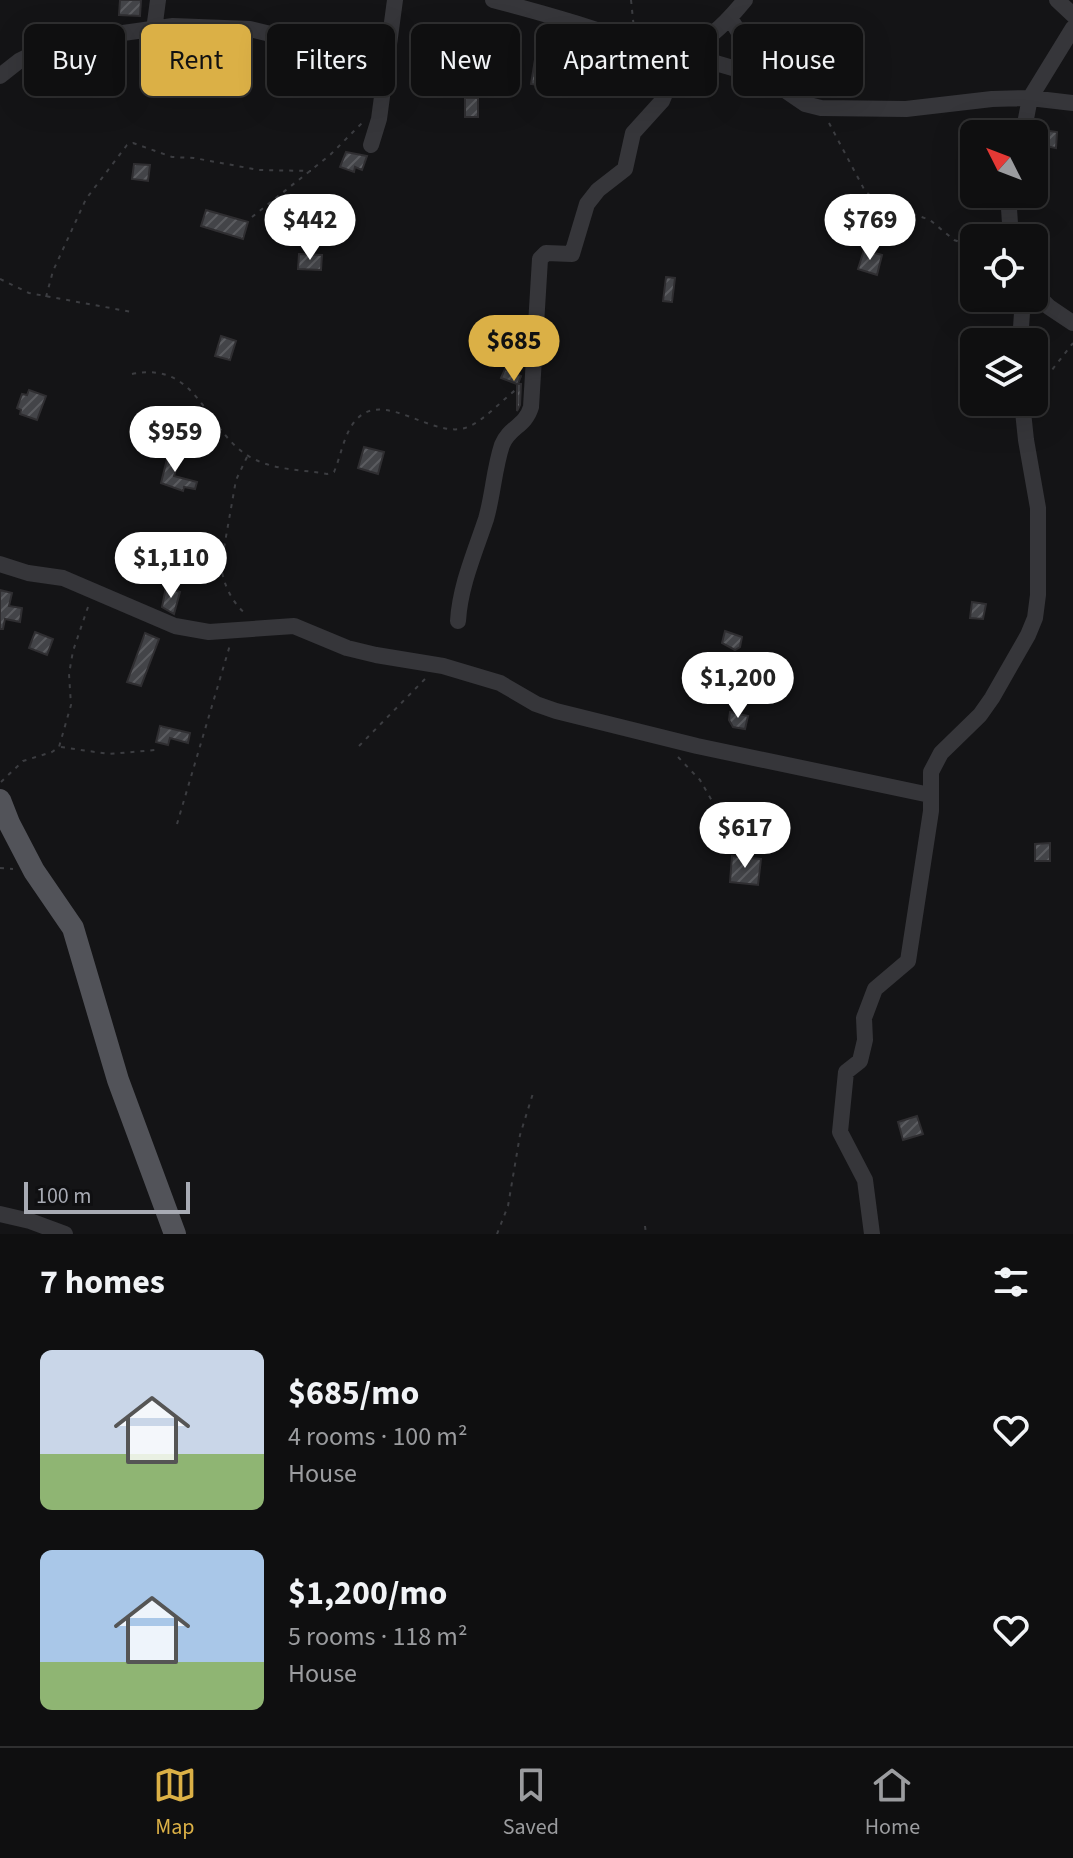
<!DOCTYPE html>
<meta charset="utf-8">
<style>
:root{--surface:#0f0f10;--page:#1d1d1e;--text:#f1f3f6;--muted:#9b9c9f;--line:#2f2f30;--accent:#dbb046}
body{margin:0;font-family:"Source Sans 3",sans-serif;background:var(--page);color:var(--text);height:100vh;display:flex;flex-direction:column;font-size:30px;white-space:nowrap}
*{box-sizing:border-box;margin:0}
p{font-size:26px;color:var(--muted)}
.icon{flex:none;width:44px;height:44px;fill:none;stroke:currentColor;stroke-width:2;stroke-linecap:round;stroke-linejoin:round}
.map{position:relative;height:1234px;overflow:hidden}
.sheet{display:flex;flex-direction:column;background:var(--surface);flex:1}
.sheet>*{flex:none}
.guide{position:absolute;left:24px;top:24px;width:1026px;height:72px;display:flex;gap:16px}
.needle{width:52px;rotate:312deg}
.tools{position:absolute;left:960px;top:120px;display:grid;gap:16px}
.tools a{display:grid;place-items:center;width:88px;height:88px;border-radius:12px;background:var(--surface);box-shadow:0 8px 32px #0002,0 0 0 2px var(--line);font-size:40px}
.scale{position:absolute;left:24px;bottom:20px;width:166px;box-sizing:border-box;padding-left:8px;border:4px solid #a8abb4;border-top:0;font-size:22px;line-height:28px;white-space:nowrap;color:#a8abb4;-webkit-text-stroke:6px #0f0f11;paint-order:stroke}
.price{position:absolute;translate:-50% -68px;padding:0 18px;border-radius:28px;background:#fff;color:#222;font-size:26px;line-height:52px;filter:drop-shadow(0 2px 4px #0008)}
.price::after{content:'';position:absolute;left:50%;top:48px;width:24px;height:18px;margin-left:-12px;background:inherit;clip-path:polygon(0 0,100% 0,50% 100%)}
.price.current{background:var(--accent);color:#111}
ul{padding:0;list-style:none}
li{display:flex;align-items:center;gap:24px;height:200px;padding:0 40px}
li span{display:grid;place-items:center;flex:none;width:224px;height:160px;border-radius:12px;color:#555}
li>.icon{margin-inline-start:auto}
span .icon{width:96px;height:96px;fill:#fffc;stroke-width:1}
li b{font-size:34px}
h2{display:flex;justify-content:space-between;align-items:center;height:96px;padding:0 40px;font-size:34px}
.chip{padding:0 28px;border-radius:12px;background:var(--surface);box-shadow:0 8px 32px #0002,0 0 0 2px var(--line);font-size:28px;line-height:72px}
.chip.current{background:var(--accent);color:#111}
.tabs{display:flex;justify-content:space-around;align-items:center;height:112px;border-top:2px solid var(--line);background:var(--surface);font-size:22px;color:var(--muted)}
.tabs a{display:grid;justify-items:center;gap:4px}
.tabs .current{color:var(--accent)}
.map>svg:first-child{display:block}
.building{fill:url(#building-hatch);stroke:#2f2e31;stroke-width:2}
.lines{fill:none;stroke-linecap:round;stroke-linejoin:round}
.path{stroke:#3c3d41;stroke-width:2;stroke-dasharray:4 6;stroke-linecap:butt}
.minor{stroke:#36363a;stroke-width:16}
.major{stroke:#525359;stroke-width:22}
</style>
<div class="map">
<svg width="1073" height="1234" viewBox="0 0 1073 1234">
<defs>
<pattern id="building-hatch" width="6" height="6" patternUnits="userSpaceOnUse" patternTransform="scale(2)"><rect width="6" height="6" fill="#434448"/><path d="M-1 1l2-2M0 6l6-6M5 7l2-2" fill="none" stroke="#5b5c60"/></pattern>
</defs>
<rect width="100%" height="100%" fill="#141416"/>
<path class="building" d="M120 0H141L140 16 119 15Z
M539 35 571 39 597 46 594 59 557 49 550 87 531 84Z
M465 98H478V117H465Z
M1036 129 1057 132 1056 148 1034 144Z
M346 152 367 156 362 170 355 167 354 172 340 167Z
M134 164 150 165 148 181 132 179Z
M206 210 248 222 243 239 201 226Z
M864 250 882 255 877 275 858 269Z
M299 254 322 255 321 270 298 269Z
M666 277 675 278 672 302 663 301Z
M221 336 236 341 230 360 215 356Z
M505 369 521 376 518 384H521L520 405 517 411V384L501 378Z
M29 390 46 396 37 420 20 414 21 410 17 408 22 394 27 395Z
M364 447 384 452 378 474 358 468Z
M169 451 181 454 174 476 197 482 195 489 184 487 183 491 161 483Z
M166 587 180 592 174 614 162 607Z
M0 590 12 593 9 606 22 608 20 622 5 619 3 629H0Z
M972 602 986 604 983 619 970 618Z
M725 631 742 637 740 647 735 650 722 643Z
M35 632 53 639 47 655 29 648Z
M145 633 159 639 141 686 127 682Z
M730 712 748 716 745 729 733 727 729 720Z
M160 726 190 733 188 743 170 738 168 745 156 742Z
M1050 843V861H1035V844Z
M732 856 761 859 758 885 730 882Z
M917 1116 923 1134 903 1140 898 1122Z"/>
<g class="lines">
<path class="path" d="M631 0 634 29
M829 123 865 191 877 201 930 220 954 240 974 247
M252 217 330 155 363 122
M0 279 29 293 132 312
M46 297 53 271 86 199 127 145 133 143 172 157 194 158 259 170 311 171
M132 374C199 360 205 431 250 457 275 471 300 469 327 474L334 472C341 456 344 433 356 420 384 388 434 441 468 427 486 419 502 400 518 388
M1034 393 1073 343
M247 457 236 480 221 565C223 584 232 603 247 615
M359 746 426 678
M61 747 109 754 155 750
M678 757 700 780 719 813 752 852
M1 782 23 761 52 752 59 747 71 705 69 674 73 651 89 604
M177 824 230 645
M0 868 13 869
M645 1226 646 1234
M497 1234 508 1206 520 1135 534 1090"/>
<path class="minor" d="M493 0C527 9 560 18 594 29 617 37 645 50 671 50 701 51 727 22 745 0
M1057 0 1073 15
M730 18 767 78
M154 30 158 0
M671 50 767 78 805 104 821 108 906 109 992 99 1030 98 1073 103
M0 76 19 61 45 48 73 40 173 26 250 29 291 39 312 41 364 40 388 44
M1023 134 1030 98 1073 28
M371 145 379 119 395 0
M1008 194 1011 238
M1034 292 1049 307 1073 323
M1020 342 1023 298
M0 564 28 573 63 578 175 626 209 632 294 626 347 648 376 655 443 666 500 683 536 704 556 711 697 746 930 795
M458 621C460 586 475 552 486 519 493 495 494 469 502 445 509 427 525 427 531 407L540 259 546 253 572 254 587 204 598 190 625 169 633 133 662 101 674 72 677 54
M0 1214 30 1221 65 1234
M872 1234 865 1180 840 1132 846 1072 860 1061 865 1040 864 1018 875 989 908 961 931 811V772L941 753 980 715 992 698 1028 635 1035 618 1038 595V508L1026 440 1022 402"/>
<path class="major" d="M0 800 9 823 34 871 73 928 118 1080 175 1234"/>
</g>
</svg>
<div class="tools">
<a><svg class="needle" viewBox="-14 -14 28 28"><path d="M0-13l5 13h-10z" fill="#e53935"/><path d="M0 13l5-13h-10z" fill="#9b9c9f"/></svg></a>
<a><svg class="icon" aria-label="locate" viewBox="0 0 24 24"><circle cx="12" cy="12" r="6"/><path d="M12 2v4M12 18v4M2 12h4M18 12h4"/></svg></a>
<a><svg class="icon" aria-label="layers" viewBox="0 0 24 24"><path d="M12 4l9 5-9 5-9-5zM3 14l9 5 9-5"/></svg></a>
</div>
<div class="scale">100 m</div>
<b class="price" style="left:310px;top:262px">$442</b>
<b class="price" style="left:870px;top:262px">$769</b>
<b class="price current" style="left:514px;top:383px">$685</b>
<b class="price" style="left:175px;top:474px">$959</b>
<b class="price" style="left:171px;top:600px">$1,110</b>
<b class="price" style="left:738px;top:720px">$1,200</b>
<b class="price" style="left:745px;top:870px">$617</b>
<div class="guide">
<a class="chip">Buy</a>
<a class="chip current">Rent</a>
<a class="chip">Filters</a>
<a class="chip">New</a>
<a class="chip">Apartment</a>
<a class="chip">House</a>
</div>
</div>
<section class="sheet">
<h2>7 homes<svg class="icon" aria-label="filters" viewBox="0 0 24 24"><path d="M4 7h16M4 17h16"/><circle cx="9" cy="7" r="2"/><circle cx="15" cy="17" r="2"/></svg></h2>
<ul>
<li><span style="background:linear-gradient(#c9d6e8 65%,#8fb573 0)"><svg class="icon" aria-label="home" viewBox="0 0 24 24"><path d="M3 11l9-7 9 7M6 9v11h12V9"/></svg></span><div><b>$685/mo</b><p>4 rooms · 100 m²</p><p>House</p></div><svg class="icon" aria-label="heart" viewBox="0 0 24 24"><path d="M12 20l-8-8c-3-5 5-10 8-4 3-6 11-1 8 4z"/></svg></li>
<li><span style="background:linear-gradient(#a9c7e8 70%,#8fb573 0)"><svg class="icon" aria-label="home" viewBox="0 0 24 24"><path d="M3 11l9-7 9 7M6 9v11h12V9"/></svg></span><div><b>$1,200/mo</b><p>5 rooms · 118 m²</p><p>House</p></div><svg class="icon" aria-label="heart" viewBox="0 0 24 24"><path d="M12 20l-8-8c-3-5 5-10 8-4 3-6 11-1 8 4z"/></svg></li>
</ul>
</section>
<nav class="tabs">
<a class="current"><svg class="icon" aria-label="map" viewBox="0 0 24 24"><path d="M3 6l6-2 6 2 6-2v14l-6 2-6-2-6 2zM9 4v14M15 6v14"/></svg>Map</a>
<a><svg class="icon" aria-label="saved" viewBox="0 0 24 24"><path d="M7 4h10v16l-5-4-5 4z"/></svg>Saved</a>
<a><svg class="icon" aria-label="home" viewBox="0 0 24 24"><path d="M3 11l9-7 9 7M6 9v11h12V9"/></svg>Home</a>
</nav>
